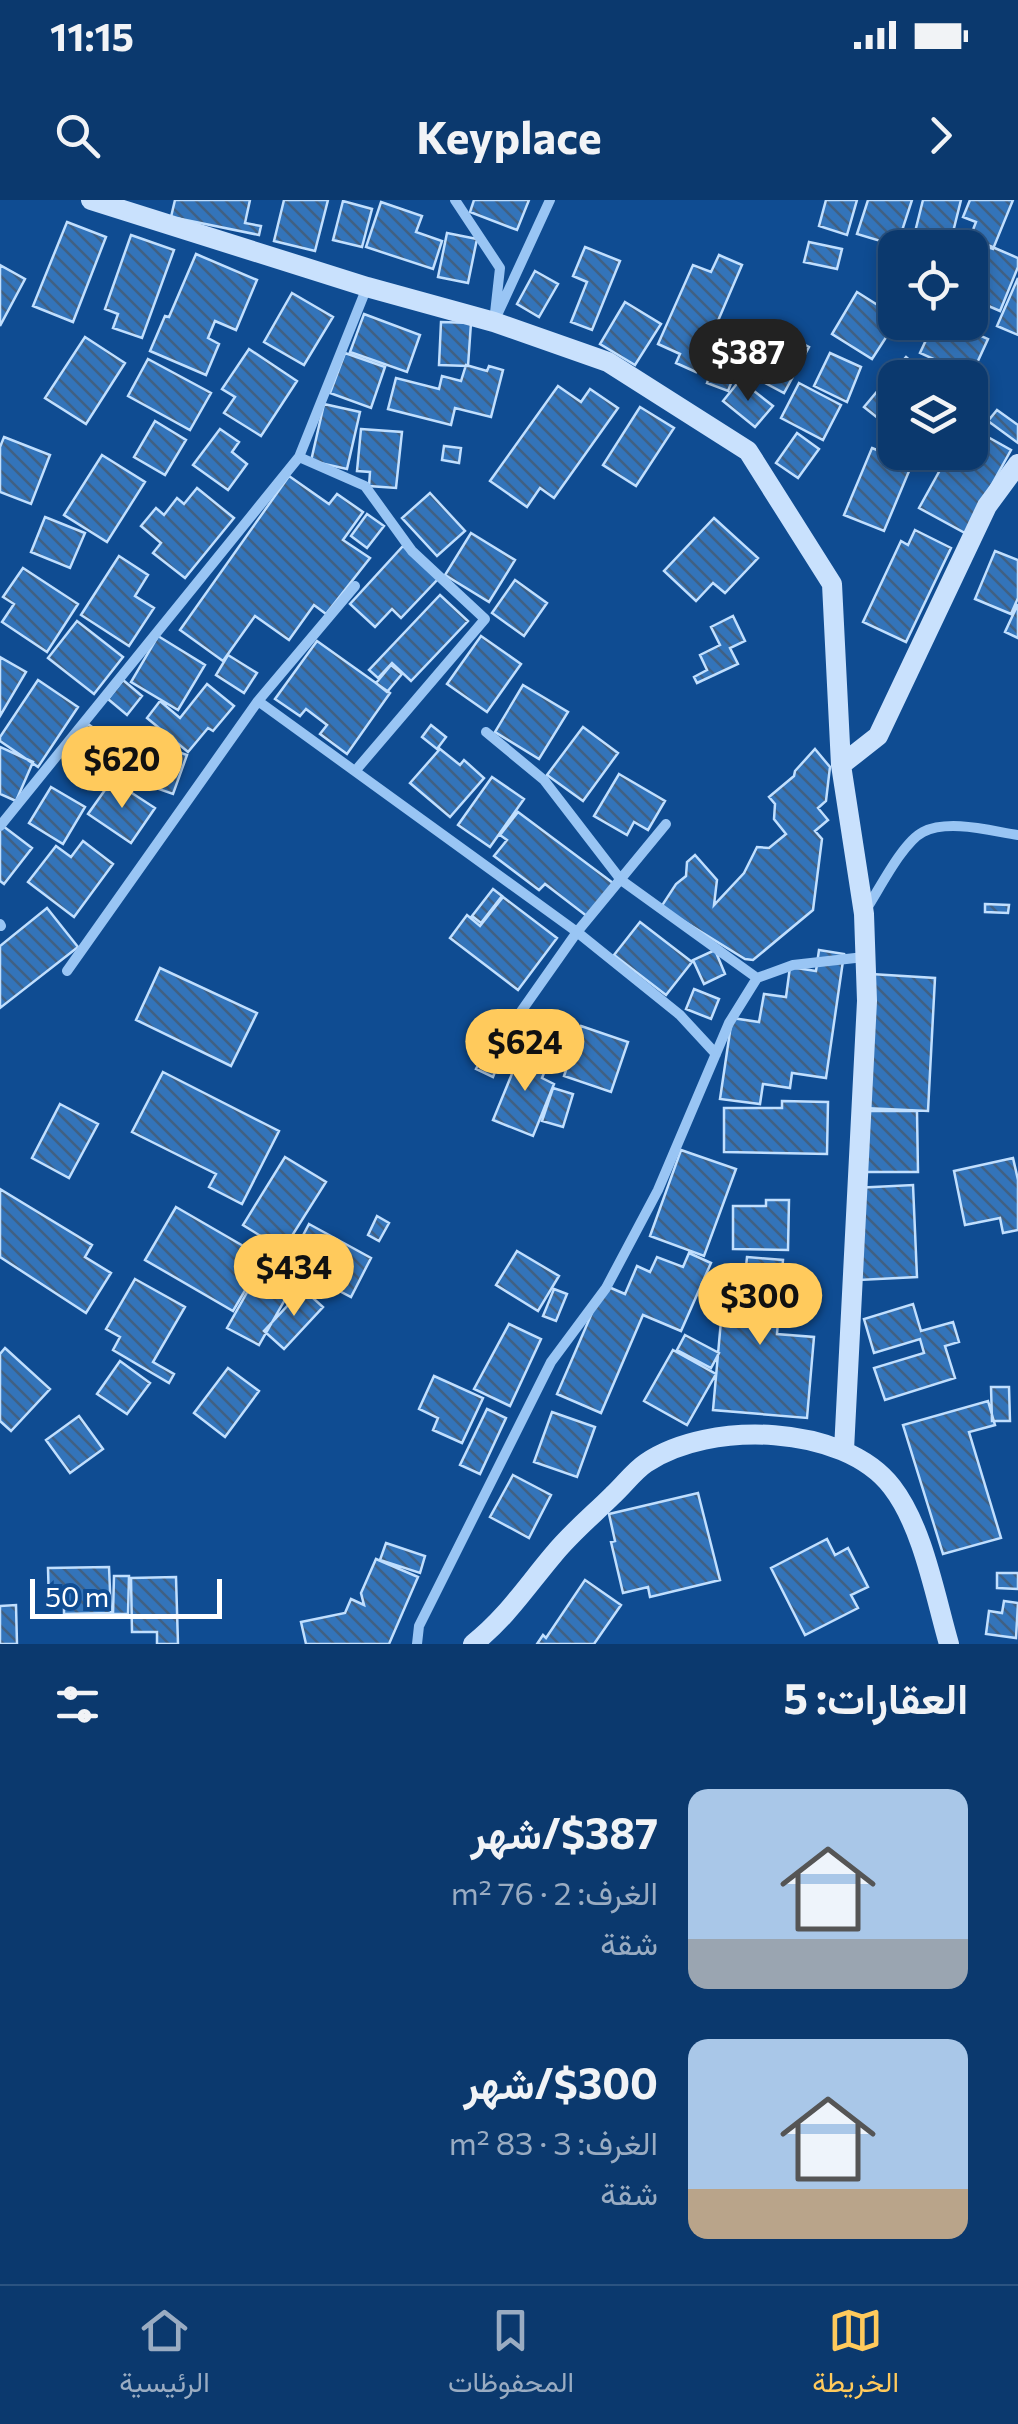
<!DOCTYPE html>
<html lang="ar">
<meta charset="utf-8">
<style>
:root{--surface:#0b396e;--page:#194476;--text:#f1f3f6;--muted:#9aacc2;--line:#2b5381;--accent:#ffca5c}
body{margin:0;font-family:Commissioner,Vazirmatn,sans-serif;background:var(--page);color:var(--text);direction:rtl;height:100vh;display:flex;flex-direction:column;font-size:38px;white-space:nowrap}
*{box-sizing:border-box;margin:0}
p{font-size:32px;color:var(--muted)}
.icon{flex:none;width:55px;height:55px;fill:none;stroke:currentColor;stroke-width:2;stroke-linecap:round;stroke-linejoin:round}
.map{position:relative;height:1444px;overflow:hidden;direction:ltr}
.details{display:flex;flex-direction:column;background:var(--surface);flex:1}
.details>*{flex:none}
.buttons{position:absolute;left:878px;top:30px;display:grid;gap:20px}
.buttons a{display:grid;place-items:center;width:110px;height:110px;border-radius:20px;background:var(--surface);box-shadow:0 5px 15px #0003,0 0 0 2px var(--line);font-size:50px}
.scale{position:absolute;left:30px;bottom:25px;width:192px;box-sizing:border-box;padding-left:10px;border:5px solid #fff;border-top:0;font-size:28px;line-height:35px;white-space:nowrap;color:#fff;-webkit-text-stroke:8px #0f4c92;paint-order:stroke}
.price{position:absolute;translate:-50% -85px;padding:0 22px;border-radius:35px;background:var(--accent);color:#111;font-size:32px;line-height:65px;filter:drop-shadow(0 2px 5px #0008)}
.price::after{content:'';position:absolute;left:50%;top:60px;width:30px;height:22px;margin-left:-15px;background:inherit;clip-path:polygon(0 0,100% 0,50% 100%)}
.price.current{background:#222;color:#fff}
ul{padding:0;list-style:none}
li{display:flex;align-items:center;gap:30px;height:250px;padding:0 50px}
li span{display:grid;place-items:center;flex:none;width:280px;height:200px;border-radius:20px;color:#555}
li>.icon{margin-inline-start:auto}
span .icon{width:120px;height:120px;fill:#fffc;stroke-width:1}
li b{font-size:42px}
h2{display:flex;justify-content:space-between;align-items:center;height:120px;padding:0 50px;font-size:42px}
.status{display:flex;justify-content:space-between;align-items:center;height:70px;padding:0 50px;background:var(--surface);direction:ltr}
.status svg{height:28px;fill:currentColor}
header{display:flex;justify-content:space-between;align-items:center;height:130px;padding:0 50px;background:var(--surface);font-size:45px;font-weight:700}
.tab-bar{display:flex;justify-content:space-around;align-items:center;height:140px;border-top:2px solid var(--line);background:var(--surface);font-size:28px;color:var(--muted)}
.tab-bar a{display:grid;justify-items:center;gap:5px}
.tab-bar .current{color:var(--accent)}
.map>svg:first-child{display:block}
.building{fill:url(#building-back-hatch);stroke:#c1dffe;stroke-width:2.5}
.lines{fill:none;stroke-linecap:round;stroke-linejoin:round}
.street{stroke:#99c5f4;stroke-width:10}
.secondary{stroke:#c9e1fd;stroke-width:20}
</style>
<div class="status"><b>11:15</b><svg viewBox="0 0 49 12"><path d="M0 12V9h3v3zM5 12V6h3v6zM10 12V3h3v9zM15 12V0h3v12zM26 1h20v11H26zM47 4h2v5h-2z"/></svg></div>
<header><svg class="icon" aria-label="forward" viewBox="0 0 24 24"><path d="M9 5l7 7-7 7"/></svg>Keyplace<svg class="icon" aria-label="search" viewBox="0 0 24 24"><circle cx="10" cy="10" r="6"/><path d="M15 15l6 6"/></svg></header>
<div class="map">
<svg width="1018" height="1444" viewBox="0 0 1018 1444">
<defs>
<pattern id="building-back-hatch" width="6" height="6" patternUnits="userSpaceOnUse" patternTransform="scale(2.5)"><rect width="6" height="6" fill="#3374ba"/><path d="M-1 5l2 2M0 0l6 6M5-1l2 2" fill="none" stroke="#406083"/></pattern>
</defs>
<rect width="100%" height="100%" fill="#0f4c92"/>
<path class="building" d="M175 0H250L245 23 261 26 259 35 171 17Z
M284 0H328L315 51 274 41Z
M474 0H529L517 30 470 12Z
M826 0H857L847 35 819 26Z
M868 0H912L897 46 857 34Z
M923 0H961L949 48H911Z
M970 0H1013L993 49 969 40 976 22 963 17Z
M343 1 372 9 362 47 333 40Z
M381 2 422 16 416 32 442 41 433 69 366 47Z
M67 22 106 37 73 122 33 106Z
M447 33 477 39 468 83 438 77Z
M131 35 174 50 142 138 113 128 118 114 105 109Z
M809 42 842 49 837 69 804 62Z
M990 46 1018 58V67L1000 111 970 98Z
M585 47 620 61 592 130 571 122 587 82 573 76Z
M196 54 257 80 236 130 215 121 208 138 219 144 206 175 150 151 165 116 169 117Z
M719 55 742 65 696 172 676 163 680 154 658 144 693 65 711 72Z
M0 65 25 79 0 126Z
M535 71 558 84 539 117 517 104Z
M1018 78V135L997 126Z
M857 92 895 116 896 122 872 159 832 134Z
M292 93 333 117 304 165 264 142Z
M625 102 661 124 635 165 600 144Z
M364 114 420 135 407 172 350 152Z
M441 122 471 123 468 166 439 165Z
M934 123 956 133 959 126 988 139 971 176 920 153Z
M769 126 809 147 784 193 744 172Z
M727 132 748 141 728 191 707 183Z
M85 137 125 163 86 224 45 198Z
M249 149 297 181 261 236 224 213 235 197 222 189Z
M345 153 385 167 371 208 330 193Z
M830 153 861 167 847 202 814 186Z
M906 157 930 178H895L893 230 864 207Z
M148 159 211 193 190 230 128 196Z
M466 165 487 171 489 166 503 170 491 217 455 208 451 225 388 209 396 178 439 189 442 176 461 181Z
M740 180 773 206 755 227 723 201Z
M799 183 841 205 823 240 781 218Z
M558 186 581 202 590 189 618 208 554 298 540 288 527 307 490 281Z
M324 204 360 212 347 269 311 261Z
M640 207 674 228 636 286 603 265Z
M997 210 1018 225V243L988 221Z
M155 221 186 240 165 275 134 257Z
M970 227 1011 250 965 333 919 308 950 252H970Z
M220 229 239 242 232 252 247 264 228 290 193 265Z
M361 229 402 232 396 288 369 286 370 272 357 271Z
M797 233 819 249 798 278 776 263Z
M4 237 50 255 31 304 0 292V247Z
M444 246 461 248 459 263 442 260Z
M872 248 912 264 884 331 844 315Z
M102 255 145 282 107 342 64 315Z
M289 276 329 304 337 294 363 312 343 340 370 358 326 414 314 405 289 440 255 416 223 461 180 430Z
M197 288 234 318 185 378 153 353 161 343 141 326 156 308 164 315 177 298 184 304Z
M430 293 465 331 437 356 402 318Z
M367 314 384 326 367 348 351 336Z
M45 317 85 333 70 368 31 352Z
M714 318 758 358 725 393 713 383 696 401 664 371Z
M915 330 951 348 906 442 863 422 901 341 908 345Z
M471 333 515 360 489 402 445 375Z
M403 346 438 379 401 418 392 409 375 427 350 404Z
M995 351 1018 360V398L1011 414 975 399Z
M119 356 148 375 135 396 154 408 129 446 81 415Z
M23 368 78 404 47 452 2 422 14 404 3 397Z
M515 380 547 403 524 436 492 413Z
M440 395 468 421 411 481 392 463 378 478 369 470Z
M1018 404V438L1005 432Z
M733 416 745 441 730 448 738 464 697 483 694 477 707 470 700 455 720 445 711 427Z
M77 421 123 457 94 494 48 458Z
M158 436 205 465 178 510 131 482Z
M481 436 521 464 487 512 447 484Z
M317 441 390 493 347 554 320 534 327 525 306 509 300 516 275 499Z
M228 455 257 473 244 493 216 475Z
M0 457 26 472 0 516Z
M391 465 402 474 387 492 376 483Z
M38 480 78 507 38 567 0 541V537Z
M123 480 142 496 127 515 108 499Z
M207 484 234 506 213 531 208 528 188 552 147 518 160 501 180 518Z
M523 485 568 512 539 559 495 532Z
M88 524 109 539 85 571 64 555Z
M431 525 446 537 437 549 422 537Z
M583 527 618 553 583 601 547 575Z
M130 535 187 555 173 594 116 574Z
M0 547 33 562 16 601 0 594Z
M440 549 460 565 464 560 484 578 450 617 410 583Z
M815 549 830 567 826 601 818 608 828 620 815 631 822 639 813 710 753 760 745 759 661 707 676 684 686 676 687 662 695 655 717 680 714 705 744 673 757 647 769 648 786 634 774 619 775 604 769 597 794 576 795 571Z
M619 574 665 601 648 630 634 622 627 635 594 616Z
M492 577 524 599 490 647 458 625Z
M112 580 155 608 131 643 88 614Z
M51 587 85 607 63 644 29 623Z
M518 612 613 683 588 717 545 684 539 690 494 656 507 640 500 635Z
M3 626 32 648 4 684 0 681V630Z
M83 641 113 664 74 717 28 682 56 646 71 657Z
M493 689 502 696 481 723 472 716Z
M503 697 557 738 518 790 450 738 467 715 480 726Z
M985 704 1009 705 1008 713 985 712Z
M47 708 78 747 0 808V746Z
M640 722 692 762 666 795 614 755Z
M715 750 725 774 704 784 693 760Z
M819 750 844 754 826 878 792 873 790 888 763 884 760 904 720 899 732 818 759 822 764 794 786 797 790 767 816 771Z
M160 768 257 813 231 866 136 820Z
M871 774 935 778 928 911 864 908Z
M694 789 719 799 711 819 686 809Z
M581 826 628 842 611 892 564 876Z
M489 844 504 849 493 877 476 869Z
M523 847 550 858 542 878 554 884 533 936 493 920Z
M163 872 279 931 242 1004 209 987 216 974 132 932Z
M553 888 573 894 563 927 542 921Z
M782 901 828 902 827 954 724 952V908H782Z
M60 904 98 924 69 978 32 958Z
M859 911H917L918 972H860Z
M681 950 736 969 704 1056 650 1036Z
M285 957 326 982 283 1050 243 1025Z
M1013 958 1018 980V1030L1003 1033 1000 1018 965 1025 954 971Z
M913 985 917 1077 859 1080 854 988Z
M0 989 92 1045 85 1057 111 1073 86 1113 0 1057Z
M766 1000H789L788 1050 733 1049V1006H766Z
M176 1007 264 1058 233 1111 145 1060Z
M377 1016 389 1023 379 1041 368 1035Z
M309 1024 371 1058 351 1097 288 1064Z
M517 1051 559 1076 538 1111 496 1085Z
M689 1053 711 1063 681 1131 643 1115 601 1213 557 1194 604 1085 625 1094 637 1066 650 1072 657 1057 683 1067Z
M747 1057 783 1060 777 1134 814 1137 807 1218 713 1210 724 1087 744 1089 745 1081 729 1080 731 1066 746 1067Z
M263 1064 295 1082 259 1145 227 1128Z
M135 1079 185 1107 153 1162 174 1174 169 1183 113 1150 120 1137 106 1129Z
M303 1089 323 1107 284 1149 264 1131Z
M554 1089 567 1094 556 1121 543 1116Z
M913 1104 921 1131 953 1122 959 1142 945 1146 955 1178 885 1200 874 1168 924 1153 920 1139 874 1153 864 1119Z
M509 1124 541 1139 510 1206 474 1189Z
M685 1135 719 1153 711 1168 677 1150Z
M5 1148 50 1189 11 1231 0 1221V1154Z
M673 1150 716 1174 687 1225 644 1201Z
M120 1161 150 1183 127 1214 97 1194Z
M228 1168 259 1191 225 1237 194 1213Z
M434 1176 483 1198 462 1243 433 1230 438 1218 419 1209Z
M991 1187H1009L1010 1221H992Z
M988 1201 995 1225 969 1232 1001 1338 943 1354 903 1225Z
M487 1209 506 1218 480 1274 460 1265Z
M552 1212 595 1227 577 1277 534 1262Z
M79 1216 103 1249 70 1273 46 1240Z
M513 1275 551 1295 529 1338 490 1317Z
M698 1293 720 1380 650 1397 648 1387 623 1393 611 1342 615 1341 609 1314Z
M827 1339 835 1355 848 1348 868 1387 851 1395 858 1408 805 1435 771 1368Z
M386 1343 425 1356 420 1373 380 1360Z
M376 1359 418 1377 389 1444H306L301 1422 345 1413 351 1399 364 1405 361 1393Z
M109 1367 111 1413 64 1414V1404H49L48 1368Z
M997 1373H1018V1389L997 1388Z
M114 1376H129L128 1414H113Z
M176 1377 178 1444H157V1432H132L131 1378Z
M585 1380 621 1405 594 1444H537L543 1435 546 1438Z
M1004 1401 1018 1403 1016 1438 986 1434 989 1411 1002 1413Z
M16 1405 17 1444H0V1406Z"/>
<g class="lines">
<path class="street" d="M455 0 500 68 494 122
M498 113 550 0
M299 257 365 286 412 351 485 419 356 570
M258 501 577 732 680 815 716 854
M486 532 544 580 621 680 757 778
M0 626 299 257 367 87
M867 708C880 688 903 642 923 632 949 619 991 631 1018 635
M0 724 1 726
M67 771 258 501 355 386
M501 840 577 732 666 624
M417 1444 419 1426 551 1162 606 1088 658 990 729 823 757 778 793 765 864 757"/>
<path class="secondary" d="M91 0 367 87 494 122 608 162 748 251 832 384 841 565 864 714 867 801 844 1250
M841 565 878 536 987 306 1018 264
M473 1444C507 1417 526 1387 554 1354 571 1333 594 1314 613 1295 624 1285 634 1271 646 1263 709 1220 844 1224 892 1287 923 1327 935 1396 949 1444"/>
</g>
</svg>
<div class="buttons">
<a><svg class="icon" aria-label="locate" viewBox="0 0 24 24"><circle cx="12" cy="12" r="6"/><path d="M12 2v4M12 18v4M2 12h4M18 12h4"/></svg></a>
<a><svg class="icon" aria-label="layers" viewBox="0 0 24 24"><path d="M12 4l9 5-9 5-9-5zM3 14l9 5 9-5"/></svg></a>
</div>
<div class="scale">50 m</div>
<b class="price current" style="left:748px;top:204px">$387</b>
<b class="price" style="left:122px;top:611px">$620</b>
<b class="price" style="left:525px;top:894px">$624</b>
<b class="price" style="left:294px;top:1119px">$434</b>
<b class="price" style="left:760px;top:1148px">$300</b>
</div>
<section class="details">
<h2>العقارات: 5<svg class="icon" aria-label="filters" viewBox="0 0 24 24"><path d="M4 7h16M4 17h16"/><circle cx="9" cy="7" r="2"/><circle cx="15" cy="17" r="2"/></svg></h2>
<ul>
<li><span style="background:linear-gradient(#a9c7e8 75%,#9aa5b1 0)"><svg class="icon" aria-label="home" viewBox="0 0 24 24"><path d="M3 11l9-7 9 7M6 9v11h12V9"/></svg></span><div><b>$387/شهر</b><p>الغرف: 2 · 76 m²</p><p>شقة</p></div></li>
<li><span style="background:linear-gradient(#a9c7e8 75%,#b9a48a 0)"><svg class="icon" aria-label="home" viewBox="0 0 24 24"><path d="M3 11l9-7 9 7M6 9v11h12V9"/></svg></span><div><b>$300/شهر</b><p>الغرف: 3 · 83 m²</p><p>شقة</p></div></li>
</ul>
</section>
<nav class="tab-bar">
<a class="current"><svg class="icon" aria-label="map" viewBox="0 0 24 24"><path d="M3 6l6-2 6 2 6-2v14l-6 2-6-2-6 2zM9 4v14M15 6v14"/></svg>الخريطة</a>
<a><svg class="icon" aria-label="saved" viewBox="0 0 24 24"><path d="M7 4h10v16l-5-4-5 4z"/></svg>المحفوظات</a>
<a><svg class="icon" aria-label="home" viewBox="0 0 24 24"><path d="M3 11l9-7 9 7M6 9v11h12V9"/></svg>الرئيسية</a>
</nav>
